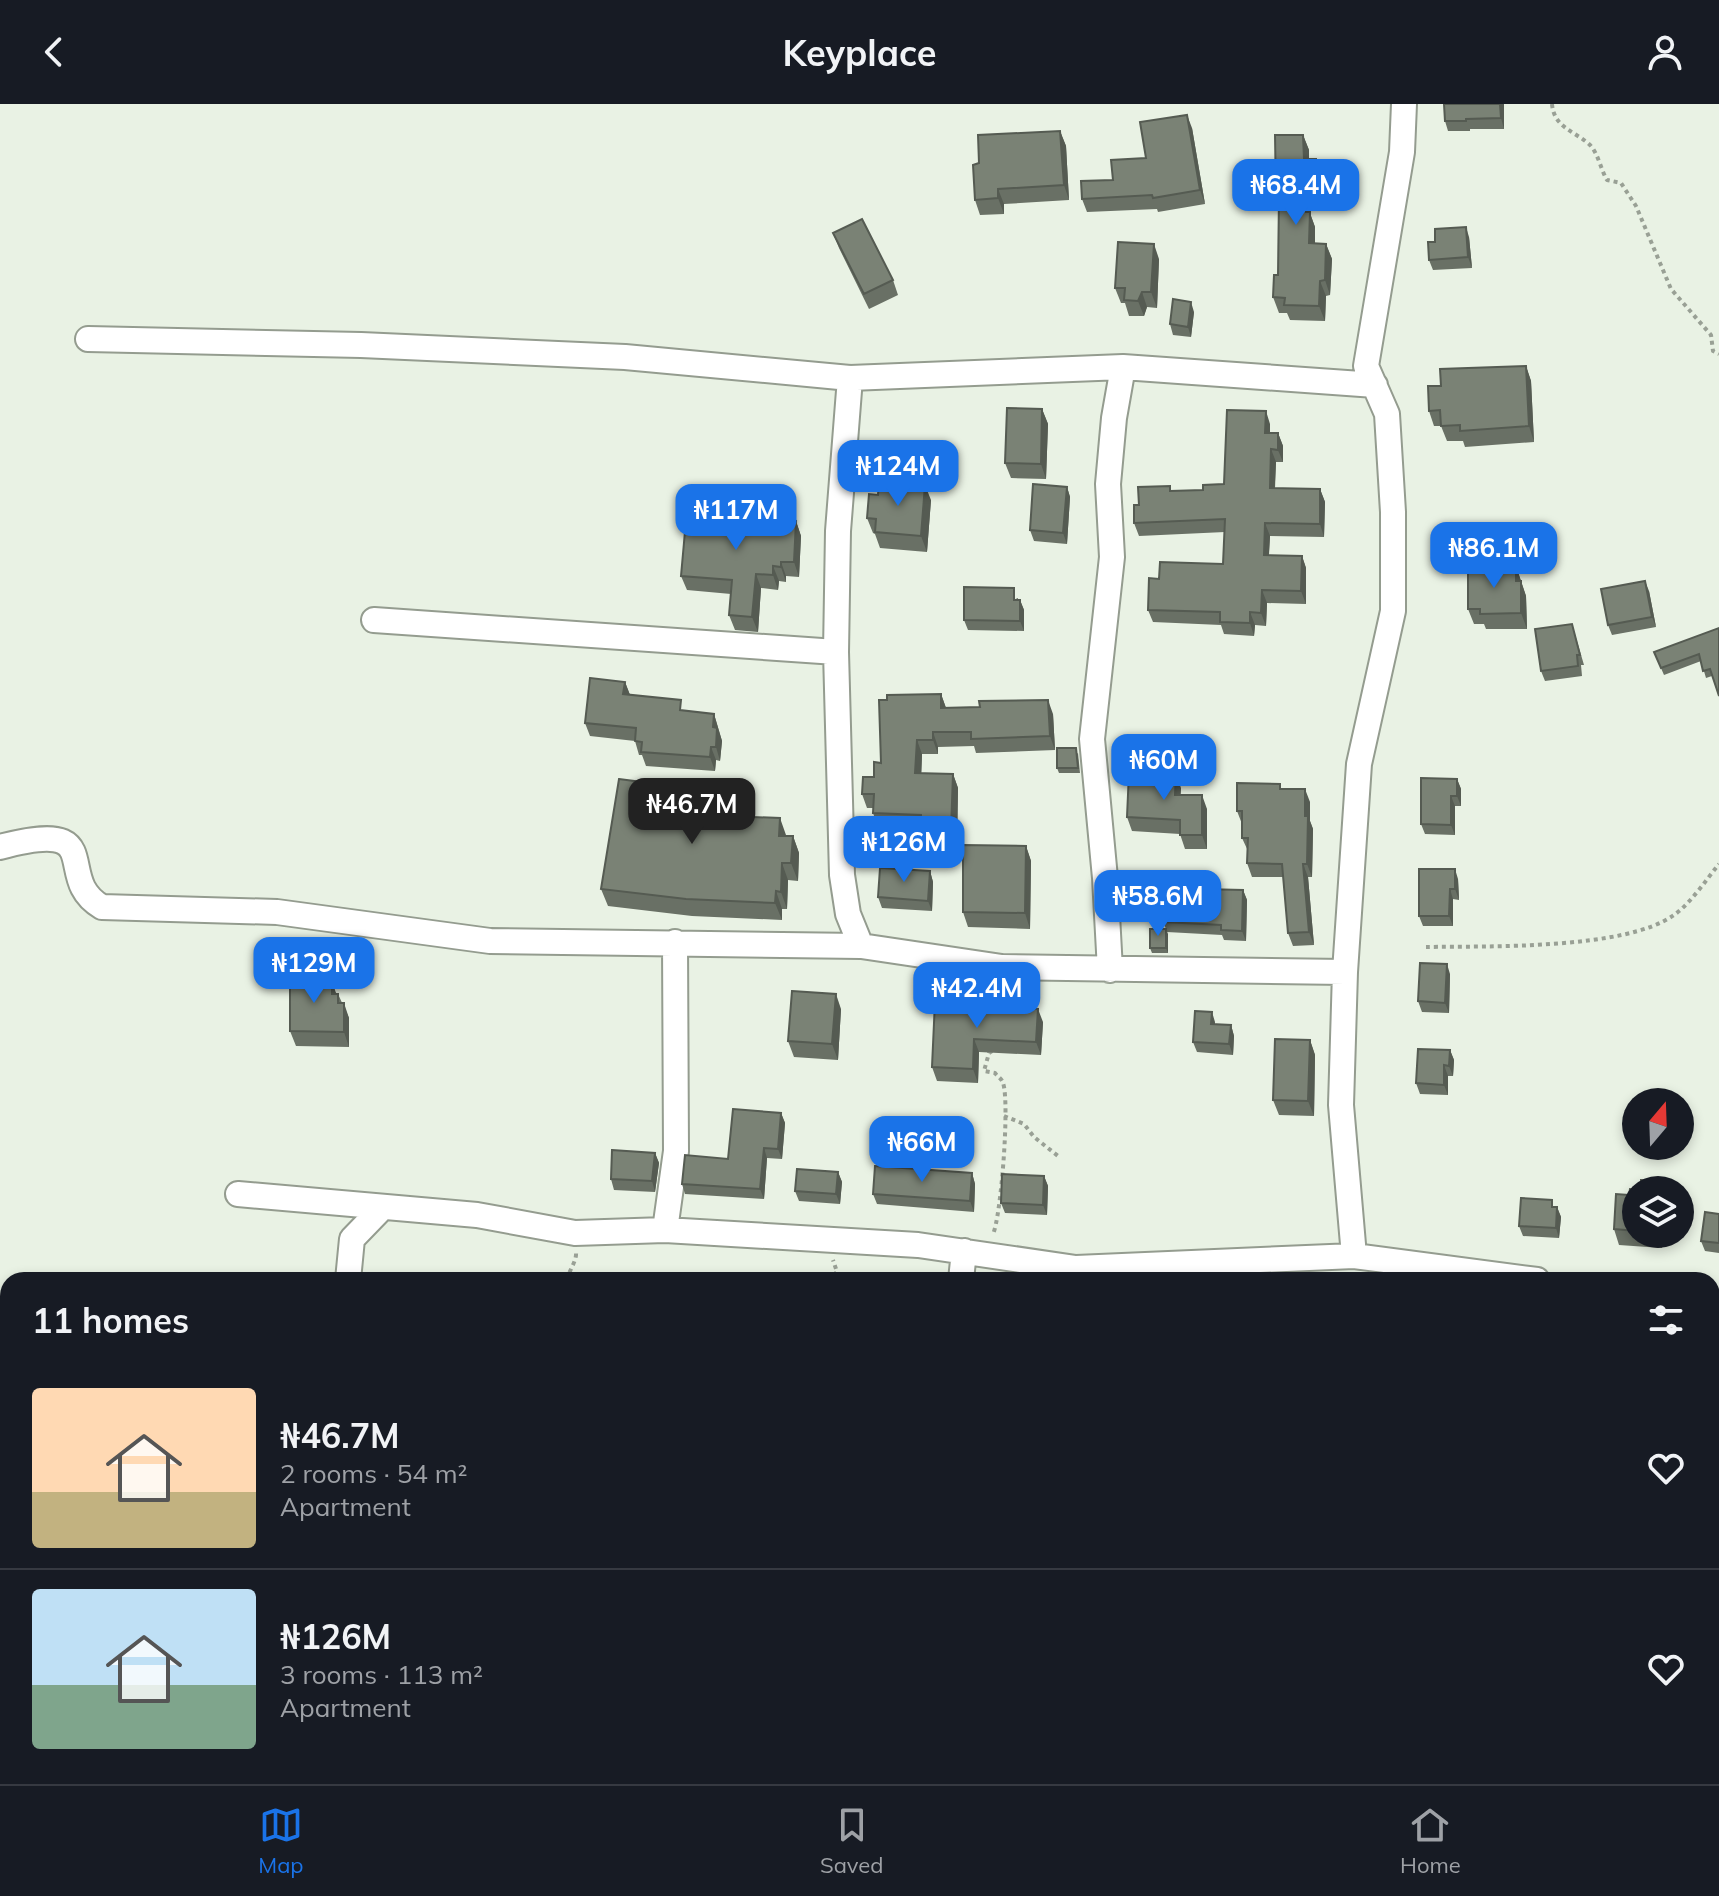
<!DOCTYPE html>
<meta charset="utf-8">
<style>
:root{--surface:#171b24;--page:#242831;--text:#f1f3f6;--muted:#9ea1a6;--line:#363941;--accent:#1a73e8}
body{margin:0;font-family:Mulish,sans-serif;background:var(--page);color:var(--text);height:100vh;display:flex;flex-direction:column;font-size:30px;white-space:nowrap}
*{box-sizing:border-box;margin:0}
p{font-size:26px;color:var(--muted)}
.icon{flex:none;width:44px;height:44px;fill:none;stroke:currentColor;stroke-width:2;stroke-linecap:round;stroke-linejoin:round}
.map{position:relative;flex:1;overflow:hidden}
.sheet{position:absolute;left:0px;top:1168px;width:1720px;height:512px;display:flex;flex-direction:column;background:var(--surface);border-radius:24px 24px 0 0;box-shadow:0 4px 12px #0003}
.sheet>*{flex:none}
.needle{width:52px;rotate:19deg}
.buttons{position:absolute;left:1622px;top:984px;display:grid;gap:16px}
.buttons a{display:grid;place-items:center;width:72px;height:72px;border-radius:50%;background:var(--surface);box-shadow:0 4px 12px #0003;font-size:40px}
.price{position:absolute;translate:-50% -68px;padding:0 18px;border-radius:16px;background:var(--accent);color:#fff;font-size:26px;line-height:52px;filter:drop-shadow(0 2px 4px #0008)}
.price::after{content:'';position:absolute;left:50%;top:48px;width:24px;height:18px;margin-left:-12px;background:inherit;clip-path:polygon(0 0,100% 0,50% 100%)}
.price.current{background:#222;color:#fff}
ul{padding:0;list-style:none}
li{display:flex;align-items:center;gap:24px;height:200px;padding:0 32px}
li+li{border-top:2px solid var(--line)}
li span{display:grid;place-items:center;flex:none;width:224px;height:160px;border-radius:8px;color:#555}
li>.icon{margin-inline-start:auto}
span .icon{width:96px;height:96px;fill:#fffc;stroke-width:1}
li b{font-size:34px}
h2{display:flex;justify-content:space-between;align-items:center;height:96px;padding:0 32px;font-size:34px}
header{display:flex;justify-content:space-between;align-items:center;height:104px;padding:0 32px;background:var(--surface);font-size:36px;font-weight:700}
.tab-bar{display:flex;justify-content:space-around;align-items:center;height:112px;border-top:2px solid var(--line);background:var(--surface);font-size:22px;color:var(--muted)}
.tab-bar a{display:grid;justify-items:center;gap:4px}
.tab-bar .current{color:var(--accent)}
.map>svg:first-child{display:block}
.water{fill:#96ba7f;stroke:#779267;stroke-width:2}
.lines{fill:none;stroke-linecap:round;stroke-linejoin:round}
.street-casing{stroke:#949c8f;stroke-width:28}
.path{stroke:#99a095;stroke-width:4;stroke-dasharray:4 4;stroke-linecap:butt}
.street{stroke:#fff;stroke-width:24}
.wall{fill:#697065}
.shaded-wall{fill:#555b52}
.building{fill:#7a8275;stroke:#555b52;stroke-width:2}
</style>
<header><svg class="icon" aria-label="back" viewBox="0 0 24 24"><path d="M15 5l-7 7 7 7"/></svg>Keyplace<svg class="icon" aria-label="person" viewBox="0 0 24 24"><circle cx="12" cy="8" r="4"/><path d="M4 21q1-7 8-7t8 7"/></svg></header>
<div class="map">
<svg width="1719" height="1680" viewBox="0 0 1719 1680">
<rect width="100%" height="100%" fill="#e9f2e4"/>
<path class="water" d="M0 1592 8 1595V1669L0 1657Z
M10 1672H73L68 1675 71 1680H16Z"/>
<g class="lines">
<g class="street-casing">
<path id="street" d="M88 235 361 241 625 253 850 274 1123 263 1375 281
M850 274 838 427 836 548 842 771 848 810 861 842
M374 516 836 548
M0 743C112 713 51 774 102 803L277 808 490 837 861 842 1002 863 1345 868
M1110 866 1105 774 1092 635 1112 453 1108 380 1114 314 1123 263
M238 1090 477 1111 575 1129 665 1126 918 1141 1076 1164 1354 1152 1537 1176
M665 1126 676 1047 675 838
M1354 1152 1341 1001 1345 868 1359 660 1393 507V408L1387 310 1366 262 1402 48 1404 0
M348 1176 352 1135 382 1104
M961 1176 964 1147
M1712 1199 1719 1200
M1712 1374 1719 1368"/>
</g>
<path class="path" d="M1552 0C1554 24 1575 27 1590 41 1598 49 1601 66 1607 76L1621 79 1636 102 1671 185 1711 231 1713 247 1719 250
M1426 843C1488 842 1625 846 1674 811 1691 799 1706 776 1719 760
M998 905 1000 882
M992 947 989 949 984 967 995 969C998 973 1002 975 1003 979 1010 998 1001 1113 993 1130
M1004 1012 1024 1020 1034 1033 1058 1052
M567 1176C569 1166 577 1157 576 1148
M827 1176 837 1168 833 1156
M586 1680V1672"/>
<use href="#street" class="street"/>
</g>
<path class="wall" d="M1444 0H1504V25H1470V27H1448L1445 17Z
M1192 24 1205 100 1158 108 1157 105 1087 108 1082 95Z
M1060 27 1066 42 1069 96 1004 100V110L980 111 975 96Z
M1303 31 1309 46V55L1322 70V88H1311V112L1315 123V140H1326L1332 155 1330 191 1326 192 1325 217 1290 216 1287 209H1279L1273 193 1278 171 1279 101 1276 93Z
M833 129 893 176 898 191 869 205 839 144Z
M1469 133 1472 164 1433 166 1429 156Z
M1159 155 1157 204 1147 203 1144 212H1129L1125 199H1121L1115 184Z
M1194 208 1191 233 1173 231 1170 220Z
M1526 262 1531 277 1534 338 1465 343 1463 337H1447L1441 322H1434L1429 307 1441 282Z
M1042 305 1048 320 1046 375 1011 374 1005 359Z
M1270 320V329H1278L1283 342V358H1276L1275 385H1320L1325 398 1324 433 1270 432 1269 451 1302 452 1306 464V500L1267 499 1266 522 1255 521 1254 532 1224 530 1221 521 1153 518 1148 506 1159 475 1223 460 1225 428 1139 432 1134 419 1139 401 1171 387 1203 386 1224 380Z
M1067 383 1070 393 1067 440 1034 437 1030 426Z
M931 396 927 448 880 444 875 430 873 429 867 414Z
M724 408 726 413 796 417 801 432 799 473 786 472V478L779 477 778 486 761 484 758 528 735 526 729 511 731 490 687 486 681 472Z
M1516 462 1526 492 1527 525H1486L1484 520H1474L1468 505Z
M1649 487 1656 523 1612 531 1608 521Z
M1018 494V496H1020L1024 506V527L968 526 964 516Z
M1572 520 1584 561H1581L1582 572 1545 577 1541 567Z
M1719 524 1712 572 1706 574 1701 557 1664 571 1654 548Z
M625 578 630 591 684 607 714 610 722 637 720 657 716 656 715 667 646 662 642 651H639L635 637 590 632 585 619Z
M941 590 946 604 1053 610 1055 646 976 649 974 642 938 643V650H922L921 669 953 670 958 684 957 741 926 740 921 725 878 723 873 709V704H867L862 690 874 673Z
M1078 649 1080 669H1059L1057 664Z
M1457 675 1461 685V702H1455V731L1425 730 1421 720Z
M729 683 736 700 735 712 786 732H793L799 749 798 777 788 776 787 805H782V816L692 812 608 802 601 785 711 687Z
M1181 684 1180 691 1207 705V745H1185L1180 730 1132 727 1127 713Z
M1282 685 1310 698V717L1313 725 1312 773H1308L1314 841 1293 842 1288 829 1283 773H1252L1247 759 1248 747 1242 734V720L1237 707Z
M1026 742 1031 757 1030 825 968 823 963 808Z
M930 767 933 778 932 807 882 804 878 793Z
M1202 772 1205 785 1243 786 1247 796 1246 837 1224 836 1222 831 1167 828 1168 849H1152L1150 844 1166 825 1163 818Z
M1458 775 1459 796 1453 795V822H1423L1419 812Z
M1450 870 1449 909 1422 908 1418 897Z
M317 877 338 890 349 914V943L296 942 290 927Z
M935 897 1043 918 1041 951 979 948 978 979 937 977 932 963Z
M841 905 838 956 794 953 788 937Z
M1215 918V920L1231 921 1234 932 1233 951 1197 948 1193 938Z
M1310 936 1315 951 1314 1012 1279 1011 1273 996Z
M1450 946 1454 956 1453 972H1448V991L1420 990 1416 979Z
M781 1009 785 1019 782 1055 767 1054 764 1095 685 1090 682 1080 728 1055Z
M655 1049 659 1059 655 1088 614 1086 611 1075Z
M838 1068 842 1078 840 1100 799 1097 795 1087Z
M972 1069 975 1080 974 1108 877 1100 873 1090Z
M1044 1072 1048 1082 1047 1111 1005 1109 1001 1099Z
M1641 1076 1663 1078 1666 1086H1636V1130H1664L1662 1144 1619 1141 1614 1125 1616 1090 1629 1091 1630 1085 1641 1086Z
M1555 1103H1557L1561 1113 1559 1134 1523 1132 1519 1122Z
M1719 1110V1149L1705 1147 1701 1137Z"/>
<path class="shaded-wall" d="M1500 0H1504V25L1501 14Z
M1187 11 1192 24 1205 100 1200 86Z
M1060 27 1066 42 1069 96 1064 81Z
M1303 31 1309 46V70L1304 55Z
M1316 55 1322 70V88L1316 72Z
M1305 73 1311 88V112L1315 123V155L1309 139 1306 108Z
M998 85 1004 100V110L998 94Z
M1466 123 1469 133 1472 164 1468 153Z
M1154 140 1159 155 1157 204 1151 188Z
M1326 140 1332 155 1330 191 1325 176Z
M1320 177 1326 192 1325 217 1319 202Z
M1142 188 1147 203 1144 212 1138 197Z
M1191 198 1194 208 1191 233 1188 223Z
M1526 262 1531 277 1534 338 1529 322Z
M1042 305 1048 320 1046 375 1041 360Z
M1266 307 1270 320V341L1265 329Z
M1278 329 1283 342V358L1278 346Z
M1271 345 1276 358 1274 397 1270 384Z
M925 381 931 396 927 448 921 432Z
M1067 383 1070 393 1067 440 1063 429Z
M1320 385 1325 398 1324 433 1320 420Z
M796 417 801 432 799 473 794 458Z
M1265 419 1270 432 1268 463 1264 451Z
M1302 452 1306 464V500L1301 487Z
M781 458 786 472V478L781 463Z
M773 462 779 477 778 486 773 471Z
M1516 462 1526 492 1527 525 1521 509 1516 477Z
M756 470 761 484 758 528 752 513Z
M1645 477 1649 487 1656 523 1652 513Z
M1262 486 1267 499 1266 522 1261 509Z
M1020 496 1024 506V527L1020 517Z
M1250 508 1255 521 1254 532 1250 519Z
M625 578 630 591 623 590Z
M941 590 946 604H941Z
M1048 596 1053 610 1055 646 1050 632Z
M714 610 722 637 720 657 716 643 713 623Z
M933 628 938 643V650L933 636Z
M917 636 922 650 921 683 915 669Z
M711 643 716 656 715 667 710 653Z
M953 670 958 684 957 741 951 727Z
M1176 670 1181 684 1180 705 1175 691Z
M1457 675 1461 685V702L1457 692Z
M729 683 736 700 733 729 727 712Z
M1305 685 1310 698V717L1313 725 1312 773 1307 760Z
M1202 691 1207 705V745L1202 731Z
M1451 692 1455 702V731L1451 721Z
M780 714 786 731 785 749 779 732Z
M793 732 799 749 798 777 791 759Z
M1026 742 1031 757 1030 825 1025 809Z
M782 759 788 776 787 805 781 788Z
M1303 760 1308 773 1314 841 1309 828Z
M1455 765 1458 775 1459 796 1455 785Z
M930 767 933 778 932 807 928 797Z
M1202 772 1205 782V795L1201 785Z
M1450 785 1453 795V822L1449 812Z
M1243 786 1247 796 1246 837 1242 827Z
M776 787 782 805V816L775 799Z
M1166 825 1168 830V849L1166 844Z
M1447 860 1450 870 1449 909 1445 899Z
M332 877 337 892 332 890Z
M836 890 841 905 838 956 832 940Z
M344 899 349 914V943L344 928Z
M1038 905 1043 918 1041 951 1036 938Z
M1212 908 1215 918 1214 930 1211 920Z
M1231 921 1234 932 1233 951 1229 940Z
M974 935 979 948 978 979 973 965Z
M1310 936 1315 951 1314 1012 1308 997Z
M1450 946 1454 956 1453 972 1449 962Z
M1444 961 1448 972V991L1444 981Z
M781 1009 785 1019 782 1055 778 1045Z
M764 1044 767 1054 764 1095 760 1085Z
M655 1049 659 1059 655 1088 652 1077Z
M838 1068 842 1078 840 1100 836 1090Z
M972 1069 975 1080 974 1108 970 1097Z
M1044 1072 1048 1082 1047 1111 1043 1101Z
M1557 1103 1561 1113 1559 1134 1556 1124Z
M1657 1130H1664L1662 1144Z
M271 1672H273L276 1680H269Z"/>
<path class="building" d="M1444 0H1500L1501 14 1466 15V17H1445Z
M1187 11 1200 86 1153 94 1152 91 1082 95 1081 77 1113 76 1111 56 1146 54 1140 18Z
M1060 27 1064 81 998 85V94L975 96 973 61 979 59 978 31Z
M1275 31H1303L1304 55H1316V72L1305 73 1306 108H1310L1309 139 1326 140 1325 176 1320 177 1319 202 1284 201 1285 194 1273 193 1274 171H1278L1279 93H1276Z
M862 115 893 176 864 190 833 129Z
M1466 123 1468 153 1429 156 1428 138H1435V125Z
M1118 138 1154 140 1151 188H1142L1138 197 1124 196 1125 184H1115Z
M1173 195 1191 198 1188 223 1170 220Z
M1526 262 1529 322 1460 327V321L1441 322 1440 306 1429 307 1428 282H1441L1440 265Z
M1007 304 1042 305 1041 360 1005 359Z
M1227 306 1266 307 1265 329H1278V346L1271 345 1270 384 1320 385V420L1265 419 1264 451 1302 452 1301 487 1262 486 1261 509 1250 508V519L1220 518V508L1148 506 1149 474 1159 475 1160 458 1223 460 1225 415 1134 419V401H1139L1138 383 1170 382V387L1203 386V381L1224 380Z
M879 377 925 381 921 432 875 428 876 415 867 414 869 390 878 391Z
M1033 380 1067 383 1063 429 1030 426Z
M687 405 724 408V413L796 417 794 458H781V463L773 462V471L756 470 752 513 729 511 732 476 681 472Z
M1516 462V477H1521V509L1480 510V505H1468V463Z
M1645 477 1652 513 1608 521 1601 485Z
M964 483 1014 484V496H1020V517L964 516Z
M1572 520 1580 551H1577L1578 562 1541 567 1535 525Z
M1719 524V592L1710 565 1703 567 1699 550 1661 564 1654 548Z
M590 574 625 578 623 590 681 596 680 606 714 610 713 623 717 624 716 643H711L710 653 641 648 642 638 635 637 636 624 585 619Z
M941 590V604L980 603 979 597 1048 596 1050 632 971 635V628H933V636H917L915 669 953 670 951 727 921 726V711L873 709 874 690H862L863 673H874V658L881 659 879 596H887V591Z
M1057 644H1076L1078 664H1057Z
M1129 668 1176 670 1175 691H1202V731H1180V716L1127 713Z
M1421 674 1457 675V692H1451V721L1421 720Z
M619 675 711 687V682L729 683 727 712 780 714 779 732H793L791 759H782L781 788 776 787 775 799 686 795 601 785Z
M1237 679 1280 680V685H1305V712H1308L1307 760H1303L1309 828 1288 829 1282 760 1247 759 1248 734H1242V707H1237Z
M963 741 1026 742 1025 809 963 808Z
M880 764 930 767 928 797 878 793Z
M1419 765H1455V785H1450L1449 812H1419Z
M1165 770 1202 772 1201 785 1243 786 1242 827 1221 826V821L1163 818Z
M1150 825H1166V844H1150Z
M1420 859 1447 860 1445 899 1418 897Z
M290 867H313V877H332V890H338V899H344V928L290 927Z
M792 887 836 890 832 940 788 937Z
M935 897 1038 905 1036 938 974 935 973 965 932 963Z
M1195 907 1212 908 1211 920 1231 921 1229 940 1193 938Z
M1275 935 1310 936 1308 997 1273 996Z
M1418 945 1450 946 1449 962 1444 961V981L1416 979Z
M733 1005 781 1009 778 1045 764 1044 760 1085 682 1080 685 1051 728 1055Z
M612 1046 655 1049 652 1077 611 1075Z
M875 1062 972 1069 970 1097 873 1090Z
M797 1065 838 1068 836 1090 795 1087Z
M1002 1070 1044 1072 1043 1101 1001 1099Z
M1641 1076 1663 1078 1662 1086H1636V1127L1614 1125 1616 1090 1629 1091 1630 1085 1641 1086Z
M1521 1094 1552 1096V1103H1557L1556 1124 1519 1122Z
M1705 1108 1719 1110V1139L1701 1137Z
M227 1672H271L269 1680H238L226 1677Z
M1467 1672H1476L1485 1680H1460Z"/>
</svg>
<div class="buttons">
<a><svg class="needle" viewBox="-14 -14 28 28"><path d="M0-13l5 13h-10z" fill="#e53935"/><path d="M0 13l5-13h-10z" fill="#9ea1a6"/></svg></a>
<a><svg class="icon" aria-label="layers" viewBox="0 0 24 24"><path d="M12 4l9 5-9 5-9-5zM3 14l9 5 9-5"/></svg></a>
</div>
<b class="price" style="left:1296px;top:123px">₦68.4M</b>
<b class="price" style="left:898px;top:404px">₦124M</b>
<b class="price" style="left:736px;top:448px">₦117M</b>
<b class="price" style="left:1494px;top:486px">₦86.1M</b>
<b class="price" style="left:1164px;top:698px">₦60M</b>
<b class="price current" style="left:692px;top:742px">₦46.7M</b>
<b class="price" style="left:904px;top:780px">₦126M</b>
<b class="price" style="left:1158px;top:834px">₦58.6M</b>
<b class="price" style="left:314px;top:901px">₦129M</b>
<b class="price" style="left:977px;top:926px">₦42.4M</b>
<b class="price" style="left:922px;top:1080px">₦66M</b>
<section class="sheet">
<h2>11 homes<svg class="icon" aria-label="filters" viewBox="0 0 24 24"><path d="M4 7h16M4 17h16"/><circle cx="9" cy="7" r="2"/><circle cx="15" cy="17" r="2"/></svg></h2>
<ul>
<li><span style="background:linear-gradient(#ffd9b3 65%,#c2b280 0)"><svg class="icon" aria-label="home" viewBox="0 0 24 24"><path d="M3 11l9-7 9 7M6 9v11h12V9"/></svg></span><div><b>₦46.7M</b><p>2 rooms · 54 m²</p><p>Apartment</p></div><svg class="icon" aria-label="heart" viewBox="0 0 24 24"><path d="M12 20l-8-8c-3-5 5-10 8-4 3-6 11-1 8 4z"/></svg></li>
<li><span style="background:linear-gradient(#bfe0f5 60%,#7fa58c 0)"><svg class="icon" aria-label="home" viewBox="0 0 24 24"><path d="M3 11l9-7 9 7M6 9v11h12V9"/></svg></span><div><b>₦126M</b><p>3 rooms · 113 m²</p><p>Apartment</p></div><svg class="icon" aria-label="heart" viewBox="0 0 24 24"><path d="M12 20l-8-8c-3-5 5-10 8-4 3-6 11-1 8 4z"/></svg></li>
</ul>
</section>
</div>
<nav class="tab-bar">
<a class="current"><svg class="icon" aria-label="map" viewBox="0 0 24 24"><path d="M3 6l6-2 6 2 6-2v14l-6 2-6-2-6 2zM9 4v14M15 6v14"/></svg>Map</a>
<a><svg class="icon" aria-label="saved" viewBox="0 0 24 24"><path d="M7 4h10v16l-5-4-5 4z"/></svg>Saved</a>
<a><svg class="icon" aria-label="home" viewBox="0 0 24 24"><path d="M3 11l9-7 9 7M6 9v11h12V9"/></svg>Home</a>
</nav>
